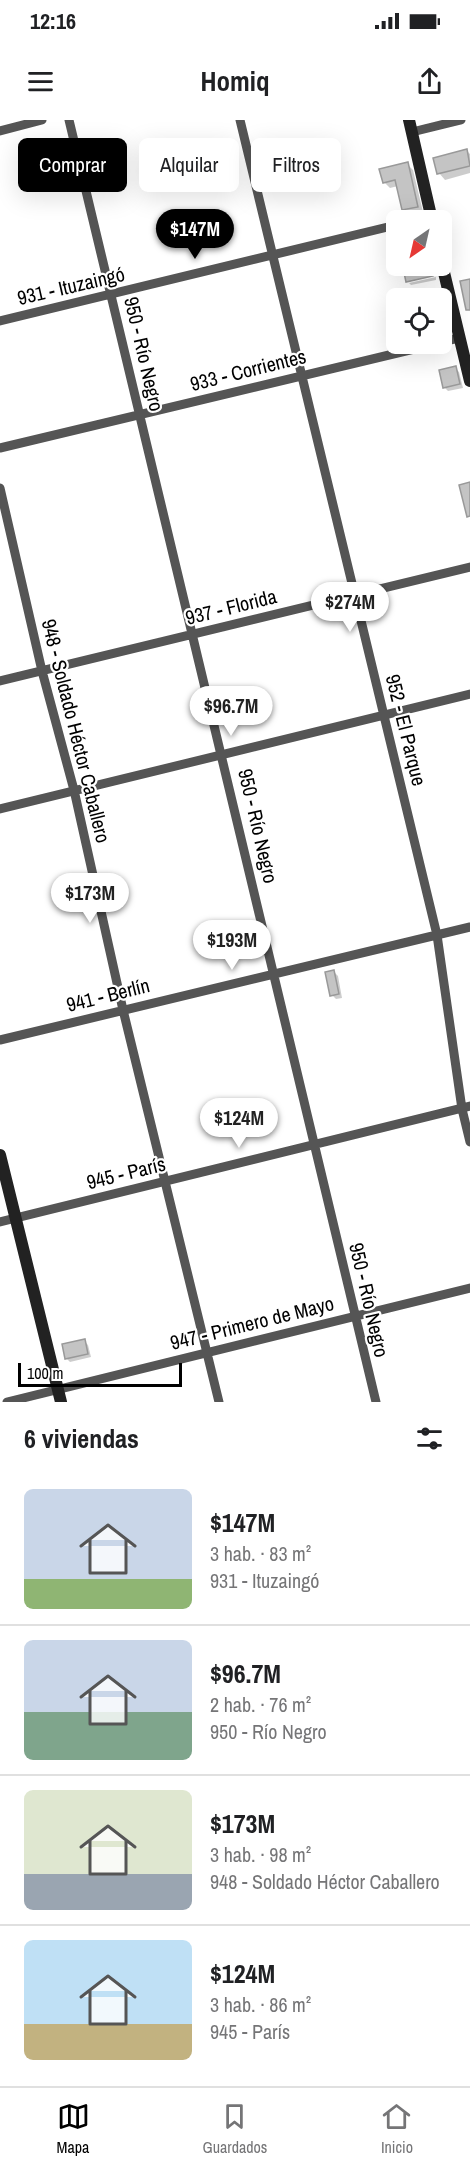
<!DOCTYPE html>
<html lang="es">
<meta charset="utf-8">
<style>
:root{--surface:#fff;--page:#f6f6f6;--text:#202124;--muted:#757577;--line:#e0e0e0;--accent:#000}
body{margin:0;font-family:"Archivo Narrow",sans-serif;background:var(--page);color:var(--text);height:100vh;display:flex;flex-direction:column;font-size:22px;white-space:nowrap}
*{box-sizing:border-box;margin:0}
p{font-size:20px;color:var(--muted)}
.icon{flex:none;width:33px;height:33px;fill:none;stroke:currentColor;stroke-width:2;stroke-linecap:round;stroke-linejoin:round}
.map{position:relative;height:1282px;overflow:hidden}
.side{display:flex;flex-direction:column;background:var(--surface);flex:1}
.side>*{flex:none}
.hud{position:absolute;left:18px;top:18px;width:435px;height:54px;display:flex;gap:12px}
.needle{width:39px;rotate:214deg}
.tools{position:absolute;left:386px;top:90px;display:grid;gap:12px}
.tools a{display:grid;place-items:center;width:66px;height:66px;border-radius:9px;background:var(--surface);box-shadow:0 6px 24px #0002;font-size:30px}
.scale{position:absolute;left:18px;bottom:15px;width:164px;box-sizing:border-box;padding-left:6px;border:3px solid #000;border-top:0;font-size:16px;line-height:21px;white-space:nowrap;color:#000;-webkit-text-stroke:4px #fff;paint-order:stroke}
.price{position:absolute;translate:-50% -51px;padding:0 14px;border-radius:21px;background:#fff;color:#222;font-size:20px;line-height:39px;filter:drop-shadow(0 2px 3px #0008)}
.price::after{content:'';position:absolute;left:50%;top:36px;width:18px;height:14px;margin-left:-9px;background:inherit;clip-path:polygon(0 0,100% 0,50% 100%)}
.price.current{background:var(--accent);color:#fff}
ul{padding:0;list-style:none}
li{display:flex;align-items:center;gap:18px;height:150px;padding:0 24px}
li+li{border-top:2px solid var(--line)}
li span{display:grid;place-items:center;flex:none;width:168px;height:120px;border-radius:9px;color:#555}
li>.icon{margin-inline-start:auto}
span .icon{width:72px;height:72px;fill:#fffc;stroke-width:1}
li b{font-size:26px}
h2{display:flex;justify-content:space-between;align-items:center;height:72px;padding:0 24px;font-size:26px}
.tag{padding:0 21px;border-radius:9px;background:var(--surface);box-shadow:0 6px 24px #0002;font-size:21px;line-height:54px}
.tag.current{background:var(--accent);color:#fff}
.status{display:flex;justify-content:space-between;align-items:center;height:42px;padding:0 30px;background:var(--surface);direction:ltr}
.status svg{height:16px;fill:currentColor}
header{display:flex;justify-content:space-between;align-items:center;height:78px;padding:0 24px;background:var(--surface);font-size:27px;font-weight:700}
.tabs{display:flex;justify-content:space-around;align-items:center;height:84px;border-top:2px solid var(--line);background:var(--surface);font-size:16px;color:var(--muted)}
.tabs a{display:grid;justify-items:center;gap:3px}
.tabs .current{color:var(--accent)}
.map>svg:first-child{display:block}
.shadow{fill:#0003}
.building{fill:#c4c4c4;stroke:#999;stroke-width:1.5}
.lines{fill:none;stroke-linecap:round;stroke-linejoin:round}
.street{stroke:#555;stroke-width:9}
.secondary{stroke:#222;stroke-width:12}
.labels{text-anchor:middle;stroke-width:4.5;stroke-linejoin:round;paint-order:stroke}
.street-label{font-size:20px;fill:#000;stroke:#fff}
</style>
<div class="status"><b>12:16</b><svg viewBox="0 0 49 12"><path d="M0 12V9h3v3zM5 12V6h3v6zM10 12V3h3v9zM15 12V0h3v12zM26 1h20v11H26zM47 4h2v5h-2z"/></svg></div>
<header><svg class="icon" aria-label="menu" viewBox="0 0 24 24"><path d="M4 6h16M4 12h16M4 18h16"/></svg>Homiq<svg class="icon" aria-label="share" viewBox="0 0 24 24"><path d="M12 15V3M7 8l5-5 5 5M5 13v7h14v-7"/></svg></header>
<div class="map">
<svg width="470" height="1282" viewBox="0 0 470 1282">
<rect width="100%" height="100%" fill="#fff"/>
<path class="shadow" d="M467 31 470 34V53L445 60 439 53Z
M407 44 413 50 423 92 409 95 403 89 398 66 390 68 384 62Z
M424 146H431L435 154 408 162 404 150Z
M436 157V160L411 165 409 163Z
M455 248 459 252 463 268 448 271 444 267Z
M334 852 338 856 342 878 336 879 332 875Z
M84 1221 88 1225 91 1237 70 1242 66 1238Z"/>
<path class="building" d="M467 29 470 46 437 54 433 38Z
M408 42 418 87 402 90 395 60 383 63 379 49Z
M416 146H431L433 156 406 162 403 148Z
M470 159V190H466L460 161Z
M456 246 460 264 443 268 439 250Z
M470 362V396L467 397 459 365Z
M334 850 339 874 330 876 325 852Z
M85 1219 88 1234 65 1239 62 1224Z"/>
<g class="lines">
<path class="street" d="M69 0 376 1282
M240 0 437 815 462 989 470 1022
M0 11 42 0
M412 12 461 0
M413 100 431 96
M0 201 396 105
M441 222 459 218
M0 328 435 224
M0 368 42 551 74 670 123 890 219 1282
M0 561 470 447
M0 689 470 574
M0 920 470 807
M0 1102 470 986
M7 1282 470 1168"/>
<path class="secondary" d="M409 0 432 100
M441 140 470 261
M0 1035 61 1282"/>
</g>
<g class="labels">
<g class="street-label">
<text transform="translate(71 166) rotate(-13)" y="7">931 - Ituzaingó</text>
<text transform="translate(144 234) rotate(77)" y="7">950 - Río Negro</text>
<text transform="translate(248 250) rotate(-14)" y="7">933 - Corrientes</text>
<text transform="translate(231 487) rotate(-14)" y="7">937 - Florida</text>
<text transform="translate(406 610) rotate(76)" y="7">952 - El Parque</text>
<text transform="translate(76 611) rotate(76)" y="7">948 - Soldado Héctor Caballero</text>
<text transform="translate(258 706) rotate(77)" y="7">950 - Río Negro</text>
<text transform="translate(108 875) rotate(-14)" y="7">941 - Berlín</text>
<text transform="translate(126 1053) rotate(-14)" y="7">945 - París</text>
<text transform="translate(369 1180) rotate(77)" y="7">950 - Río Negro</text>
<text transform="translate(252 1203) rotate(-14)" y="7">947 - Primero de Mayo</text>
</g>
</g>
</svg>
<div class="tools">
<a><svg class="needle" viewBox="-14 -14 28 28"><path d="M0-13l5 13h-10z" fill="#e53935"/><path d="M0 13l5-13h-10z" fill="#757577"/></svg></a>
<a><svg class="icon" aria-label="locate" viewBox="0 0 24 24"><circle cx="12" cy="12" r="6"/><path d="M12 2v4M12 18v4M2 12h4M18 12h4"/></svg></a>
</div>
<div class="scale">100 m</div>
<b class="price current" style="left:195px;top:140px">$147M</b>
<b class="price" style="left:350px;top:513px">$274M</b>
<b class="price" style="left:231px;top:617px">$96.7M</b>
<b class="price" style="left:90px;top:804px">$173M</b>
<b class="price" style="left:232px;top:851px">$193M</b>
<b class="price" style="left:239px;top:1029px">$124M</b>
<div class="hud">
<a class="tag current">Comprar</a>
<a class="tag">Alquilar</a>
<a class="tag">Filtros</a>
</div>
</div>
<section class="side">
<h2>6 viviendas<svg class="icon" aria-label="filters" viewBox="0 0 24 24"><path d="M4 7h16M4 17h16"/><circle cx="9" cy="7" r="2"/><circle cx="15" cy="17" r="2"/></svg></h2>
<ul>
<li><span style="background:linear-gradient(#c9d6e8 75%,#8fb573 0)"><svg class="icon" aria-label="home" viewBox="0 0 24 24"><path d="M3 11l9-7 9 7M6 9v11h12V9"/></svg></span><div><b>$147M</b><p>3 hab. · 83 m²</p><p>931 - Ituzaingó</p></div></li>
<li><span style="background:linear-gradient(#c9d6e8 60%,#7fa58c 0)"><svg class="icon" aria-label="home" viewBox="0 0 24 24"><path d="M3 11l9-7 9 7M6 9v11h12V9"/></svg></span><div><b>$96.7M</b><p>2 hab. · 76 m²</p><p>950 - Río Negro</p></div></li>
<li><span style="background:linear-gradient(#dfe7d0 70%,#9aa5b1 0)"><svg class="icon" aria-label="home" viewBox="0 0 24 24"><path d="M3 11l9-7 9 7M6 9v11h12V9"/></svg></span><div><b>$173M</b><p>3 hab. · 98 m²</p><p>948 - Soldado Héctor Caballero</p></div></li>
<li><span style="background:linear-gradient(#bfe0f5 70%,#c2b280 0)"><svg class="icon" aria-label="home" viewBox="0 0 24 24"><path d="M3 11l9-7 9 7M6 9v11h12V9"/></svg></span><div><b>$124M</b><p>3 hab. · 86 m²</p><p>945 - París</p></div></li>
</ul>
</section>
<nav class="tabs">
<a class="current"><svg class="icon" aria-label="map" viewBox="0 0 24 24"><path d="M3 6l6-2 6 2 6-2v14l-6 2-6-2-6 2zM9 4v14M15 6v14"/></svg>Mapa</a>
<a><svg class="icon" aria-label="saved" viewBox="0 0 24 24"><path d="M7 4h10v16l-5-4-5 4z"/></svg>Guardados</a>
<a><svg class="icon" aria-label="home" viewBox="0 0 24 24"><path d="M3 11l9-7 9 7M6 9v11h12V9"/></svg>Inicio</a>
</nav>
